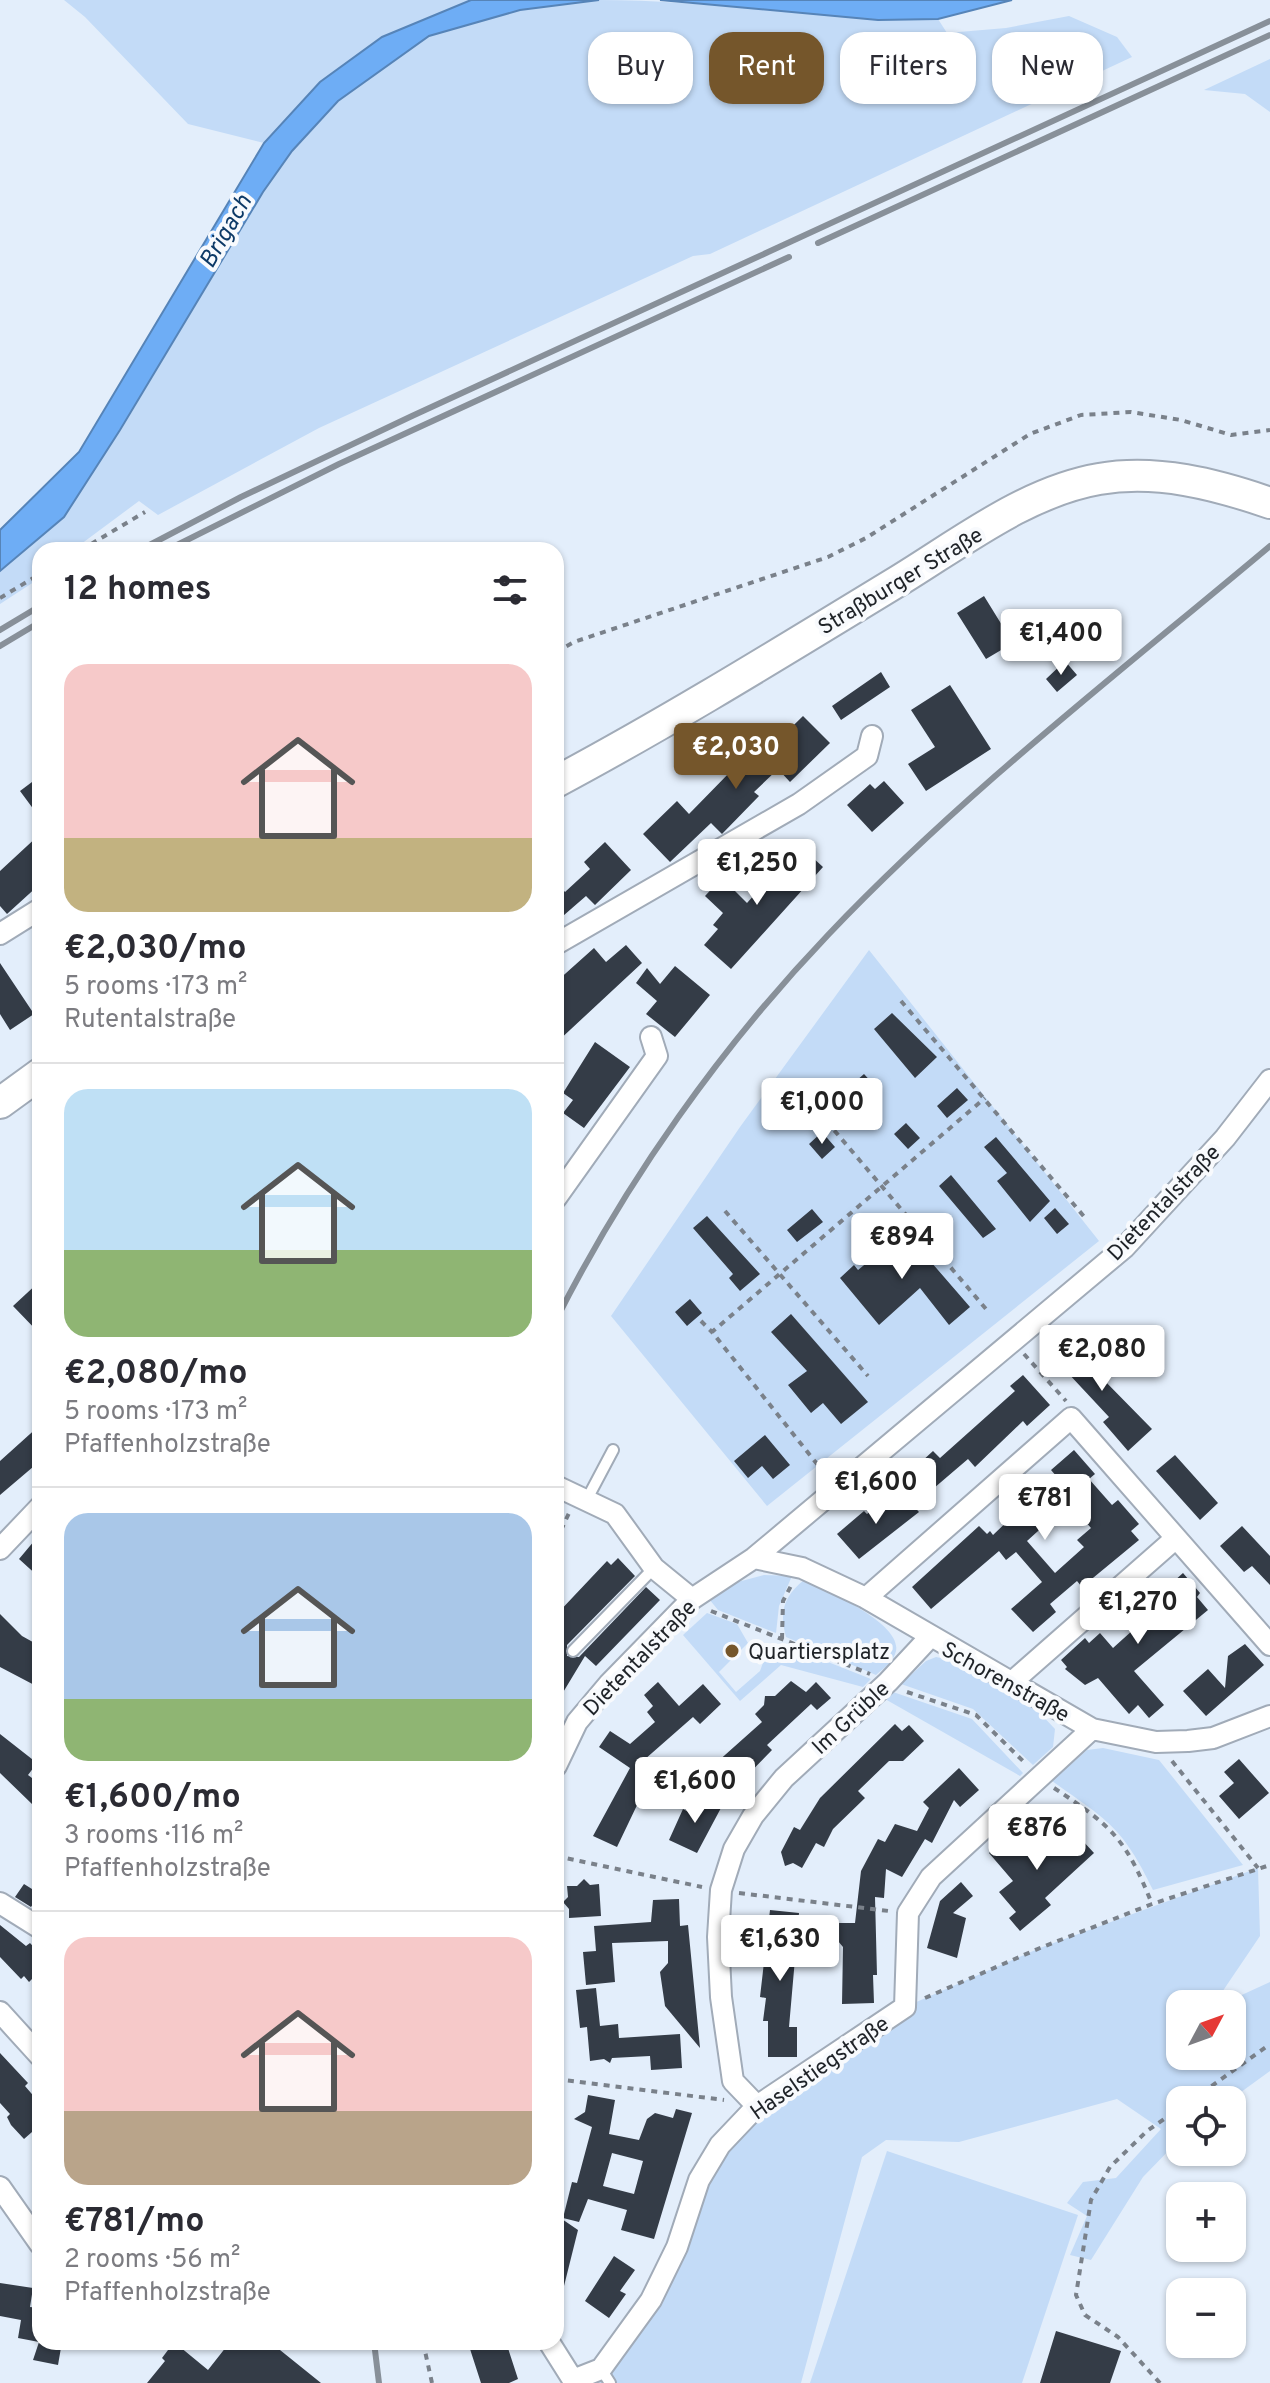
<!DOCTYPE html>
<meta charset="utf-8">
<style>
:root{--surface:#fff;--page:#f2f2f3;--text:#2b2b33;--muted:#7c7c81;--line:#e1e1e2;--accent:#75562b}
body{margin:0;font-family:Overpass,sans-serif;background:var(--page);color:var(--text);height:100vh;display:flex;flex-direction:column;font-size:30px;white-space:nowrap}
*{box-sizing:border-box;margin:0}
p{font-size:26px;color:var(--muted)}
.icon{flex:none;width:44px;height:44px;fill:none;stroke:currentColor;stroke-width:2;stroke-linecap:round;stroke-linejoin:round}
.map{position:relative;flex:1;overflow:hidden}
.side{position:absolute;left:32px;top:542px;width:532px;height:1808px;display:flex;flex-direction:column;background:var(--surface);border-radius:24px;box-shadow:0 2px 6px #0004}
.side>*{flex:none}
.hud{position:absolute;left:588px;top:32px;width:562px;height:72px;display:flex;gap:16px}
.needle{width:52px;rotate:49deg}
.fabs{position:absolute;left:1166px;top:1990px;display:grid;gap:16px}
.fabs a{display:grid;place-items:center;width:80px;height:80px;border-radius:16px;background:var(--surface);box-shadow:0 2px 6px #0004;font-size:40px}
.price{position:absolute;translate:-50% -68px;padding:0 18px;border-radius:8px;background:#fff;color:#222;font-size:26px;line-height:52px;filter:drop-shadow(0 2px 4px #0008)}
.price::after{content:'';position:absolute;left:50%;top:48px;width:24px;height:18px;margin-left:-12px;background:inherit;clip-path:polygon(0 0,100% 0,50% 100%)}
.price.active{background:var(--accent);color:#fff}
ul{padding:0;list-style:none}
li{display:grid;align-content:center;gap:16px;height:424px;padding:0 32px}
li+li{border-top:2px solid var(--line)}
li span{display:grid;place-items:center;height:248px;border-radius:24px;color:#555}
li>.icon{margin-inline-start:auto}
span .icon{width:144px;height:144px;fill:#fffc;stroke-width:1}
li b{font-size:34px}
h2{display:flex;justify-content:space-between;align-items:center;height:96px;padding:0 32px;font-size:34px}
.chip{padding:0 28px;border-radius:24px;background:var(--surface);box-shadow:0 2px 6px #0004;font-size:28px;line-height:72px}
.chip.active{background:var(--accent);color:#fff}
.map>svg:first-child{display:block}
.green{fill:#c3dbf7}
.water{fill:#6eadf5;stroke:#5684b8;stroke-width:2}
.building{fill:#343c47;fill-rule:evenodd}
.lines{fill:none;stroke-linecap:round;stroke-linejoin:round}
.service-casing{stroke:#a1abb8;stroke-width:14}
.minor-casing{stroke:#a1abb8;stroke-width:24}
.secondary-casing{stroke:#a1abb8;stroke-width:34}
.path{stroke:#7a818a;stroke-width:4;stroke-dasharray:6 6;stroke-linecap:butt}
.service{stroke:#fff;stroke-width:10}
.minor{stroke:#fff;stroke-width:20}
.secondary{stroke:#fff;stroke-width:30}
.rail{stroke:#889099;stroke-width:6}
.poi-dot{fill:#75562b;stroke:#f8fafd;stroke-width:3}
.labels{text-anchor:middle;stroke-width:8;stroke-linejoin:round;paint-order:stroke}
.street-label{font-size:22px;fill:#1f2328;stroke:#f8fafd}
.poi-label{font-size:22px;fill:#1f2328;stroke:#f8fafd;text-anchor:start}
.water-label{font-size:24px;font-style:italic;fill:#0d3a67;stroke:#f8fafd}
</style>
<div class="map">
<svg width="1270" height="2383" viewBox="0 0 1270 2383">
<rect width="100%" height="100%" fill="#e3eefb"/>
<path class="green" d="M64 0H471L382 37 320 82 264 143 188 124 85 17Z
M599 0C712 0 825 21 938 19L947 33 1006 28 1069 16 1117 37 1132 57 710 254 693 256 319 428 158 515 139 501 73 550H40V578L0 604V571L64 516 121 430 263 192 292 151 338 101 429 36 520 10Z
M1270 59V112L1245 94 1204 90Z
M869 950 1099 1241 767 1506 611 1316 740 1127Z
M764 1575 792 1576 779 1606 776 1633 718 1610 709 1599 734 1583Z
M804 1580C825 1590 902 1623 896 1651 894 1661 884 1668 876 1675L786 1637C779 1612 784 1596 804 1580Z
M707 1613 737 1624 748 1643 719 1672 736 1692 760 1671 768 1649 780 1643 871 1679 863 1687 781 1665 740 1701 683 1635Z
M936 1657 950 1660 1035 1708 1055 1729 1053 1747 1033 1765 973 1709 901 1684 926 1661Z
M893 1692 972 1719 1023 1773 1020 1776 885 1699Z
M1103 1748 1159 1760 1243 1865 1153 1890C1123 1827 1107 1820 1052 1781L1087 1750Z
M1258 1868 1260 1936 1214 2004H1180V2056H1232V2004H1222L1270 1982V2071L1230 2100H1180V2139L1143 2177 1091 2260 1070 2255 1087 2216 1067 2203 1083 2182 1116 2178 1161 2129 1117 2099 959 2142 886 2140 862 2157 801 2383H572L601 2369 651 2300 720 2145 905 2007 1040 1948Z
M887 2151 1078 2215 1022 2383H810Z"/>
<path class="water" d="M471 0H599L520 10 429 36 338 101 292 151 263 192 120 430 64 517 0 571V530L79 452 264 143 320 82 382 37Z
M660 0H1012L938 19 878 20Z"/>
<path class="building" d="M984 596 1013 643 986 659 957 613Z
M1065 661 1077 675 1057 692 1046 679Z
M881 672 890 687 841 720 832 706Z
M950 685 991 749 926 791 908 764 935 747 911 710Z
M803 716 830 743 790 782 778 769 754 792 759 796 722 834 711 823 670 862 643 834 677 801 689 814 732 770 740 778Z
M40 776V818L20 791Z
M884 781 904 803 872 832 847 805 870 784 875 789Z
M40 834V884L7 914 0 906V871Z
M605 842 631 870 595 905 586 896 556 922V882L565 892 590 869 584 862Z
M799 845 823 867 731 969 704 945 718 929 713 925 723 913 705 896 722 878 747 903Z
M626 945 642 963 556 1043V982L594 948 606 962Z
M0 963 34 1014 10 1030 0 1014Z
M675 966 710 995 675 1037 646 1014 657 1001 636 983 647 968 660 984Z
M892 1013 937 1057 915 1078 874 1029Z
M595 1042 630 1067 584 1128 563 1113 573 1100 563 1093Z
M864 1074 876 1087 858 1102 847 1089Z
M957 1088 968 1100 947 1118 937 1106Z
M906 1123 920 1138 908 1149 894 1134Z
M822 1132 835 1147 822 1159 809 1144Z
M996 1137 1050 1201 1030 1222 997 1181 1007 1173 984 1147Z
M951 1175 996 1229 983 1238 939 1186Z
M1055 1208 1069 1224 1057 1234 1044 1218Z
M812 1209 823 1222 797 1242 787 1230Z
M707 1216 760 1274 740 1291 729 1278 733 1274 693 1228Z
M899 1225 970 1307 949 1325 920 1288 879 1325 840 1278 854 1265 858 1270 890 1244 884 1238Z
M40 1281V1334L13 1306Z
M690 1299 702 1313 687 1326 675 1312Z
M791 1314 868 1402 841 1424 823 1403 811 1413 788 1385 807 1371 771 1332Z
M1077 1336 1106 1368 1098 1374 1152 1429 1128 1451 1103 1422 1109 1417 1053 1357Z
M1023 1375 1050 1405 1027 1426 1023 1421 975 1467 968 1459 920 1500 908 1474 933 1451 940 1458 1015 1391 1010 1386Z
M40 1425V1461L0 1495V1461Z
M765 1435 790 1465 773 1479 762 1466 748 1478 734 1461Z
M1074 1450 1095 1474 1089 1479 1112 1505 1118 1500 1139 1524 1131 1531 1139 1540 1082 1587 1077 1581 1050 1604 1056 1612 1033 1632 1011 1609 1042 1582 1016 1552 1006 1560 999 1551 931 1609 912 1587 979 1526 987 1534 990 1531 993 1535 1016 1513 1013 1509 1031 1493 1035 1498 1057 1477 1051 1470ZM1069 1503 1091 1528 1077 1540 1084 1547 1055 1573 1027 1541Z
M1175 1455 1218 1503 1200 1520 1156 1471Z
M906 1498 919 1512 859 1559 837 1534 864 1511 867 1514 884 1500 893 1510Z
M1242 1526 1270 1556V1585L1252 1566 1244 1572 1220 1546Z
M40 1534V1578L19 1559Z
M618 1558 635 1576 567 1645V1656L579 1657 646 1587 660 1600 596 1666 585 1656 556 1704V1615L607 1561 611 1565Z
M1183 1573 1200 1593 1197 1597 1208 1610 1134 1671 1164 1705 1149 1718 1138 1705 1129 1714 1098 1678 1085 1685 1065 1669 1067 1667 1061 1660 1085 1638 1089 1643 1100 1633 1113 1648 1144 1620 1132 1606 1146 1594 1152 1601Z
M0 1614 22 1636 40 1646V1688L0 1667Z
M1245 1644 1264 1665 1206 1716 1183 1691 1208 1669 1225 1688 1228 1656Z
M791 1681 806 1692 816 1682 831 1698 817 1710 811 1704 767 1745 772 1750 733 1790 720 1775 721 1769 716 1763 762 1722 755 1714 764 1705 765 1696H775Z
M658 1682 679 1706 703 1684 721 1704 700 1724 693 1717 644 1760 654 1766 651 1771 659 1775 643 1803 639 1801 617 1847 593 1836 630 1768 599 1747 610 1731 630 1744 655 1722 647 1712 653 1706 644 1695Z
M895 1724 902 1731 909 1725 924 1741 903 1761H889L858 1791 865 1798 833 1829 824 1847 816 1843 802 1868 793 1863 785 1866 781 1852 794 1827 800 1830 820 1798Z
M0 1734 37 1763 28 1775 40 1784V1793L32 1804 0 1773Z
M1239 1759 1269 1793 1239 1819 1219 1796 1234 1783 1224 1772Z
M959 1768 979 1790 960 1807 954 1800 932 1843 925 1839 902 1877 886 1869 884 1898 875 1897 877 1975H873L874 2003 842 2004 843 1947 833 1935 834 1928 839 1923H855L861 1871 878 1839 885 1842 895 1824 917 1831 929 1808 923 1802Z
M700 1796 722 1806 697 1853 669 1840 683 1809 692 1814Z
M1070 1827 1094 1853 1045 1898 1051 1905 1020 1931 1009 1918 1016 1912 999 1892 1013 1881 989 1853 1018 1829 1040 1855Z
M584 1879 590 1885 599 1884 601 1916 569 1918V1909L563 1902 568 1897 567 1886H577Z
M961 1882 973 1896 953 1913 966 1918 957 1958 927 1948 940 1901Z
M24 1884 40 1894 31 1907 15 1897Z
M679 1899 680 1926 688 1925 700 2048 665 2006 660 1972 668 1963V1941L612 1943 615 1982 586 1985 583 1952 596 1951 594 1926 651 1922 653 1900Z
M770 1910 799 1913 789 2027H797V2057H768V2021H763L766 1998 760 1997Z
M0 1925 26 1946 30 1943 40 1954V1988L32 1979 29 1982 24 1976 21 1979 0 1957Z
M596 1988 600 2026 618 2024 619 2038 680 2034 682 2068 651 2070 650 2056 612 2058 610 2063 604 2059 590 2061 587 2027 580 2028 576 1990Z
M0 2053 28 2083 25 2086 37 2100 34 2103 40 2110V2125L24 2139 11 2125 7 2117 10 2114 0 2103Z
M588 2095 615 2100 609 2134 639 2140 647 2119 655 2113 673 2118 676 2109 692 2113 654 2239 621 2230 627 2210 588 2199 579 2222 563 2218 572 2182 577 2183 592 2127 574 2119 585 2112ZM612 2153 643 2161 634 2194 603 2186Z
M556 2215 578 2230 562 2294 556 2293Z
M614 2256 635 2270 620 2291 626 2294 609 2318 585 2301Z
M0 2283 33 2288 30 2307 40 2308V2342H62L58 2365 33 2360 39 2342 18 2338 21 2320 0 2316Z
M1056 2331 1121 2351 1110 2383H1040Z
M174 2342 208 2370 230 2342H286L280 2350 321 2383H147L165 2361 162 2358Z
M487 2342H506L518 2379 509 2383H481L470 2349Z"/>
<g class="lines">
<g class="service-casing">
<path id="service" d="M586 1501 613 1450
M573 1651 654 1568
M601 2369 610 2383"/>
</g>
<g class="minor-casing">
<path id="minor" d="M0 934 40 909
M556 944 799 804 867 756 872 736
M556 1198 657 1056 651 1037
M556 1486 615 1514 654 1568 692 1599
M0 1549 40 1507
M754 1558 802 1568 866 1598 1092 1729 1156 1742 1188 1741 1213 1738 1270 1716
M866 1598 1071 1418 1270 1645
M1012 1682 1176 1538
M556 1766 577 1722 609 1684 692 1599 754 1558 1125 1247 1225 1138 1270 1080
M0 1903 40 1928
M0 2012 40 2056
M757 2106 733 2081 721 1997 718 1937 721 1890 734 1849 753 1816 784 1778 888 1682 929 1638
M0 2187 40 2244
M549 2342 573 2380
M573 2380 601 2369 651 2300 677 2247 699 2180 720 2145 757 2106 905 2007 908 1913 931 1877 1092 1729"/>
</g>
<g class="secondary-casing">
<path id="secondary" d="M556 782C670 721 780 653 890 586 954 548 1023 492 1099 479 1157 469 1215 484 1270 503
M0 1103 40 1074"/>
</g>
<path class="path" d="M81 550 145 512
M0 598 40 574
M556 652 574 642 828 557 866 538 1030 434 1081 415 1131 412 1181 420 1231 435 1270 430
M901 1001 1087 1220
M811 1103 986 1309
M725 1211 868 1376
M701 1321 712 1332
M1024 1354 1066 1401
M825 1474 712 1332 985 1098
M556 1541 569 1513
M711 1611 870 1674
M782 1639 783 1601 792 1584
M907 1692 976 1715 1026 1764
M1172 1761 1258 1868
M1054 1788C1112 1826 1126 1839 1152 1904
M556 1856 702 1887
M739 1893 889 1911
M925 1998 1040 1948 1152 1904 1270 1865
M556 2079 724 2100
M1192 2100 1270 2044
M423 2342 432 2383
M1160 2383 1118 2337 1085 2315 1076 2295 1091 2200 1110 2167 1147 2131 1180 2108"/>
<use href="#service" class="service"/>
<use href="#minor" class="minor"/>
<use href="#secondary" class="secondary"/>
<path class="rail" d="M818 243 1270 35
M140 550 241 497 412 416 1270 21
M167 550 339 464 789 257
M0 630 40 606
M0 646 40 622
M556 1320C626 1181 721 1047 828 935 963 793 1120 672 1270 546
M374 2342 379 2383"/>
</g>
<circle class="poi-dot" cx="732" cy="1651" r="8"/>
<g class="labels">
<g class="street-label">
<text transform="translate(900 580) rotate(-31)" y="8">Straßburger Straße</text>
<text transform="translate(1163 1202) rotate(-46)" y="8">Dietentalstraße</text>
<text transform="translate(639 1657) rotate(-46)" y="8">Dietentalstraße</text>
<text transform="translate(1006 1681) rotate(29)" y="8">Schorenstraße</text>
<text transform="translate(850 1717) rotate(-43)" y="8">Im Grüble</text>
<text transform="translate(819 2067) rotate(-35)" y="8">Haselstiegstraße</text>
</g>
<g class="poi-label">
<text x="748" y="1659">Quartiersplatz</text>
</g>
<g class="water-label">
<text transform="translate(225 231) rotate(-60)" y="8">Brigach</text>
</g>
</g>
</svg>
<div class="fabs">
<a><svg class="needle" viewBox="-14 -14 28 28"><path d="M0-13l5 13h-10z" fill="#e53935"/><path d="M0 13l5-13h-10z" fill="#7c7c81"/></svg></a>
<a><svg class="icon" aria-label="locate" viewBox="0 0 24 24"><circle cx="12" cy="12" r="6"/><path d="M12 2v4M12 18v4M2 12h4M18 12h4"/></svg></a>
<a>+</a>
<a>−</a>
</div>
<b class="price" style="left:1061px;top:677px">€1,400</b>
<b class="price active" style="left:736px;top:791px">€2,030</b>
<b class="price" style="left:757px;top:907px">€1,250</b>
<b class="price" style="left:822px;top:1146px">€1,000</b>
<b class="price" style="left:902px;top:1281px">€894</b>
<b class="price" style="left:1102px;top:1393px">€2,080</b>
<b class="price" style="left:876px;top:1526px">€1,600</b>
<b class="price" style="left:1045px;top:1542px">€781</b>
<b class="price" style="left:1138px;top:1646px">€1,270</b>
<b class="price" style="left:695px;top:1825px">€1,600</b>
<b class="price" style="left:1037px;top:1872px">€876</b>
<b class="price" style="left:780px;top:1983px">€1,630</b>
<div class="hud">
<a class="chip">Buy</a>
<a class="chip active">Rent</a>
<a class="chip">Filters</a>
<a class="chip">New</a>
</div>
<section class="side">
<h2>12 homes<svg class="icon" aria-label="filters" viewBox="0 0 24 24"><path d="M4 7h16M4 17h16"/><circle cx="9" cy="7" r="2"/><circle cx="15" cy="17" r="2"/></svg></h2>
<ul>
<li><span style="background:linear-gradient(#f6c9c9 70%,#c2b280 0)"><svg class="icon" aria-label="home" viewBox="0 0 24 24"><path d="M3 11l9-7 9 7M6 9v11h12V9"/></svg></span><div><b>€2,030/mo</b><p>5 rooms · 173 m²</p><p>Rutentalstraße</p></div></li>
<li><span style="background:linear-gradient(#bfe0f5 65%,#8fb573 0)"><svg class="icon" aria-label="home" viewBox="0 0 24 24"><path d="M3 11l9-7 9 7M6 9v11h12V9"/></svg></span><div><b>€2,080/mo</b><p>5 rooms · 173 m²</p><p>Pfaffenholzstraße</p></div></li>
<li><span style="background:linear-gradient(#a9c7e8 75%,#8fb573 0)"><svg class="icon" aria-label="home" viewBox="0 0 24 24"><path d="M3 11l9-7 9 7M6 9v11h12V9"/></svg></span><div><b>€1,600/mo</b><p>3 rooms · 116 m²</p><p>Pfaffenholzstraße</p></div></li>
<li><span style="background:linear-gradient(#f6c9c9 70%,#b9a48a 0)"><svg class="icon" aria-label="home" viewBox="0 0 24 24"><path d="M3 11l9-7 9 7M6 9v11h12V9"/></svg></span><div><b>€781/mo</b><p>2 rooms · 56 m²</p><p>Pfaffenholzstraße</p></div></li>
</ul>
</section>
</div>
